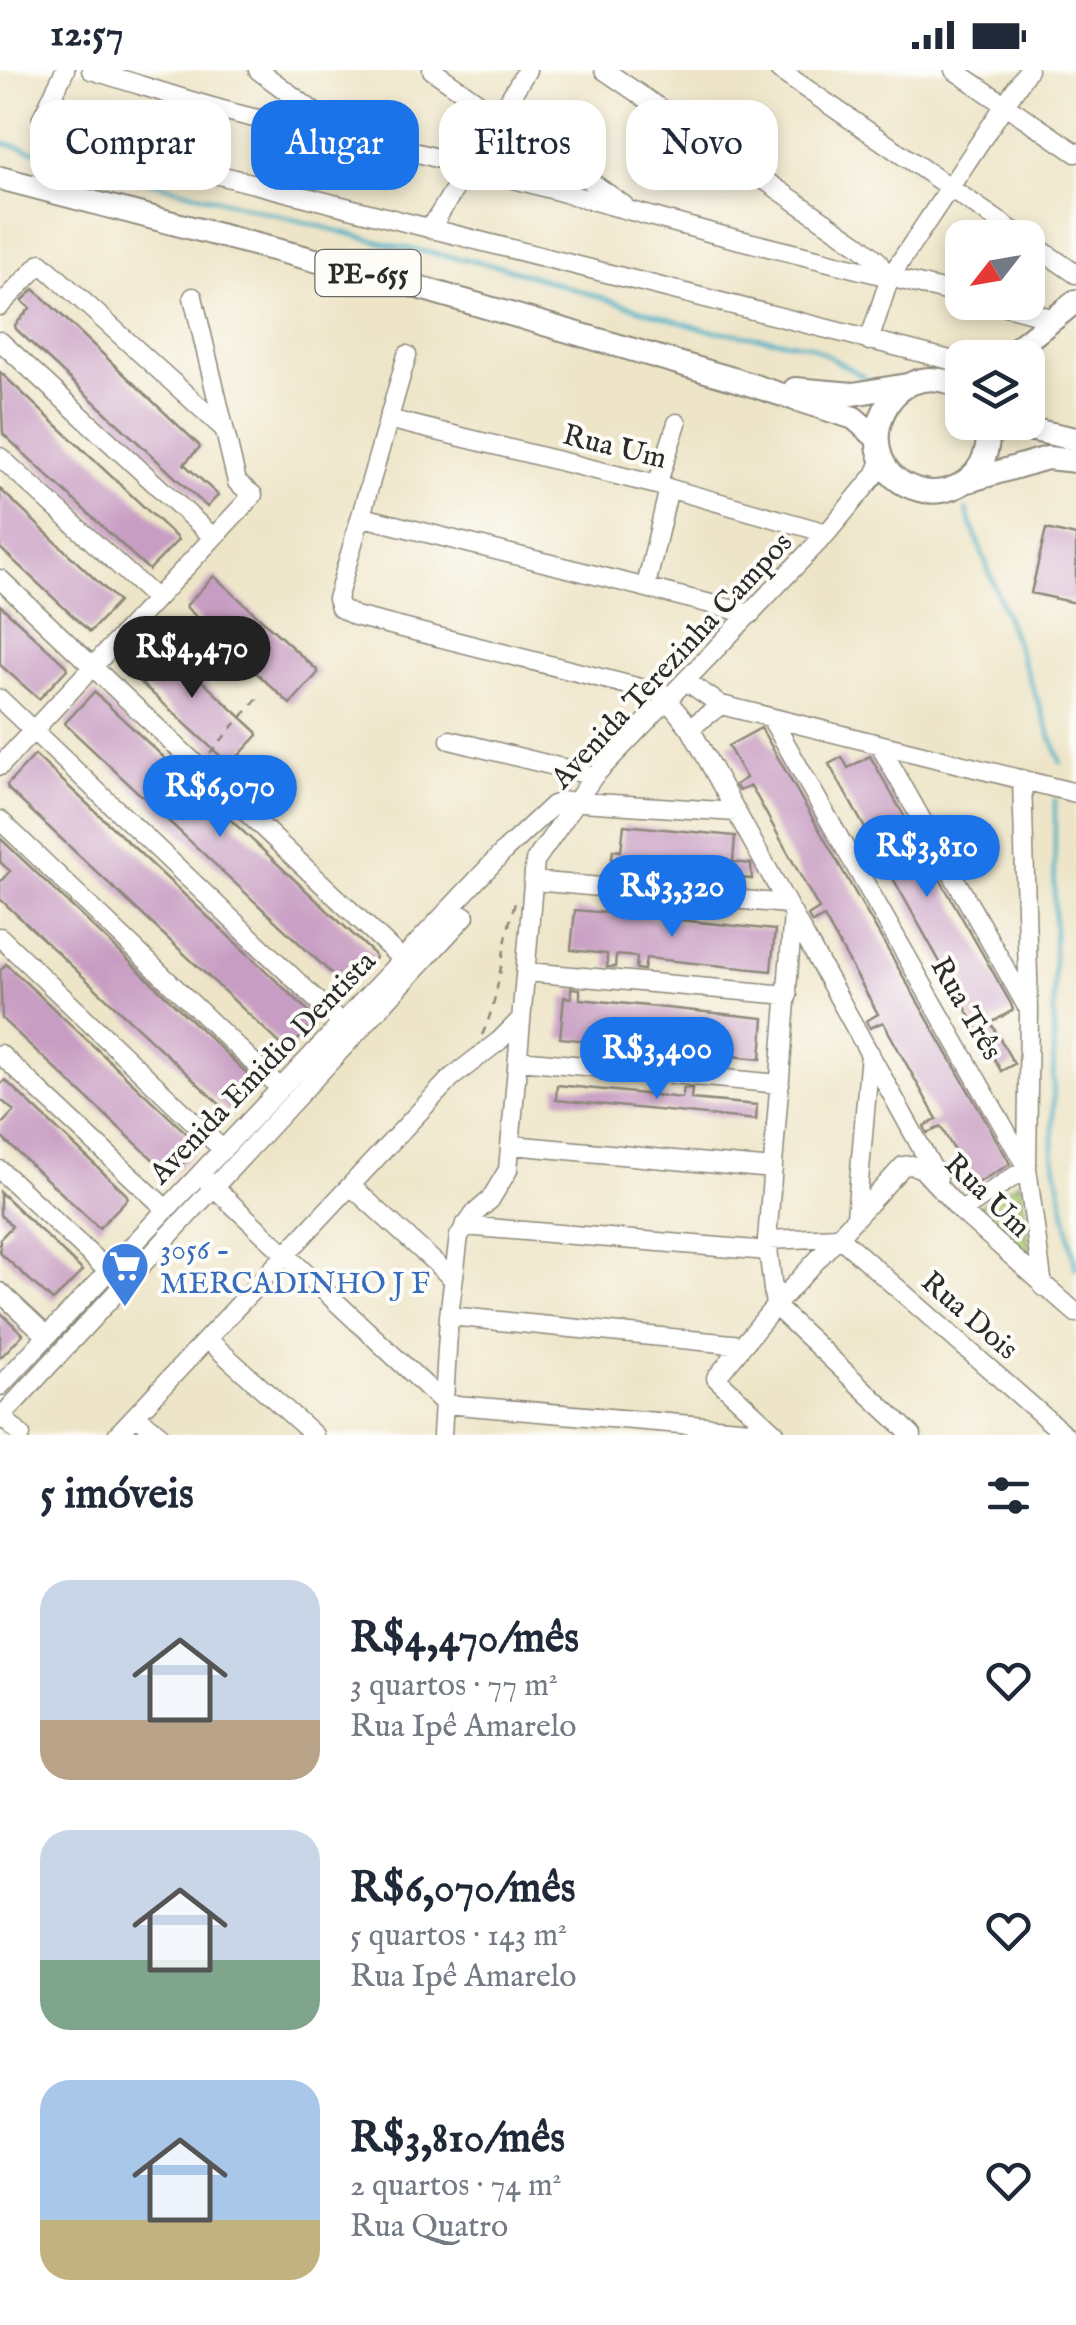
<!DOCTYPE html>
<html lang="pt">
<meta charset="utf-8">
<style>
:root{--surface:#fff;--page:#f6f6f7;--text:#1f2937;--muted:#747a83;--accent:#1a73e8}
body{margin:0;font-family:"IM FELL English",serif;background:var(--page);color:var(--text);height:100vh;display:flex;flex-direction:column;font-size:38px;white-space:nowrap}
*{box-sizing:border-box;margin:0}
p{font-size:32px;color:var(--muted)}
.icon{flex:none;width:55px;height:55px;fill:none;stroke:currentColor;stroke-width:2;stroke-linecap:round;stroke-linejoin:round}
.map{position:relative;height:1365px;overflow:hidden}
.sheet{display:flex;flex-direction:column;background:var(--surface);flex:1}
.sheet>*{flex:none}
.hud{position:absolute;left:30px;top:30px;width:1018px;height:90px;display:flex;gap:20px}
.needle{width:65px;rotate:239deg}
.buttons{position:absolute;left:945px;top:150px;display:grid;gap:20px}
.buttons a{display:grid;place-items:center;width:100px;height:100px;border-radius:20px;background:var(--surface);box-shadow:0 5px 15px #0003;font-size:50px}
.price{position:absolute;translate:-50% -85px;padding:0 22px;border-radius:35px;background:var(--accent);color:#fff;font-size:32px;line-height:65px;filter:drop-shadow(0 2px 5px #0008)}
.price::after{content:'';position:absolute;left:50%;top:60px;width:30px;height:22px;margin-left:-15px;background:inherit;clip-path:polygon(0 0,100% 0,50% 100%)}
.price.selected{background:#222;color:#fff}
ul{padding:0;list-style:none}
li{display:flex;align-items:center;gap:30px;height:250px;padding:0 40px}
li span{display:grid;place-items:center;flex:none;width:280px;height:200px;border-radius:30px;color:#555}
li>.icon{margin-inline-start:auto}
span .icon{width:120px;height:120px;fill:#fffc;stroke-width:1}
li b{font-size:42px}
h2{display:flex;justify-content:space-between;align-items:center;height:120px;padding:0 40px;font-size:42px}
.chip{padding:0 35px;border-radius:30px;background:var(--surface);box-shadow:0 5px 15px #0003;font-size:35px;line-height:90px}
.chip.selected{background:var(--accent);color:#fff}
.status{display:flex;justify-content:space-between;align-items:center;height:70px;padding:0 50px;background:var(--surface);direction:ltr}
.status svg{height:28px;fill:currentColor}
.map>svg:first-child{display:block}
.park{fill:url(#park-dots);stroke:#6e7e52;stroke-width:2.5}
.lines{fill:none;stroke-linecap:round;stroke-linejoin:round}
.stream{stroke:#45aec4;stroke-width:4}
.building{fill:#c89dc3}
.minor-casing{stroke:#8c887a;stroke-width:21}
.major-casing{stroke:#8c887a;stroke-width:26}
.path{stroke:#8c887a;stroke-width:2.5;stroke-dasharray:8 8;stroke-linecap:butt}
.minor{stroke:#fff;stroke-width:18}
.major{stroke:#fff;stroke-width:22}
.labels{text-anchor:middle;stroke-width:8;stroke-linejoin:round;paint-order:stroke}
.shield{fill:#fdfcf7;stroke:#6a6a68;stroke-width:2.5}
.shield-label{font-size:28px;font-weight:bold;fill:#2b2b2b}
.street-label{font-size:30px;fill:#2b2b2b;stroke:#fdfcf7}
.shop-label{font-size:30px;fill:#366cbe;stroke:#fdfcf7;text-anchor:start}
</style>
<div class="status"><b>12:57</b><svg viewBox="0 0 49 12"><path d="M0 12V9h3v3zM5 12V6h3v6zM10 12V3h3v9zM15 12V0h3v12zM26 1h20v11H26zM47 4h2v5h-2z"/></svg></div>
<div class="map">
<svg width="1076" height="1365" viewBox="0 0 1076 1365">
<defs>
<pattern id="park-dots" width="8" height="8" patternUnits="userSpaceOnUse" patternTransform="scale(2.5)"><rect width="8" height="8" fill="#b2d27a"/><path d="M2 2h.1M6 6h.1" fill="none" stroke="#99b46a" stroke-width="1.8" stroke-linecap="round"/></pattern>
</defs>
<rect width="100%" height="100%" fill="#fdfcf7"/>
<filter id="ink" filterUnits="userSpaceOnUse"><feTurbulence type="fractalNoise" baseFrequency=".01" numOctaves="2"/><feDisplacementMap in="SourceGraphic" scale="20" xChannelSelector="R" yChannelSelector="G"/><feConvolveMatrix kernelMatrix="1 2 1 2 8 2 1 2 1" color-interpolation-filters="sRGB"/></filter>
<filter id="wash" filterUnits="userSpaceOnUse"><feTurbulence type="fractalNoise" baseFrequency=".0048" numOctaves="4" result="noise"/><feDisplacementMap in="SourceGraphic" scale="40" xChannelSelector="R" yChannelSelector="G"/><feGaussianBlur stdDeviation="2.25" result="paint"/><feColorMatrix in="noise" values="0 0 0 0 0 0 0 0 0 0 0 0 0 0 0 0 0 1.4 0 .05"/><feComposite in="paint" operator="in"/></filter>
<g filter="url(#wash)">
<rect width="100%" height="100%" fill="#eee5c8"/>
<path class="park" d="M1020 1111 1031 1191 975 1139Z"/>
<g class="lines">
<path class="stream" d="M0 72 395 176 503 197 703 259 809 275 864 307
M966 440 1061 693
M1055 729 1053 1082 1076 1199"/>
</g>
<g id="blocks">
<path class="building" d="M34 219 198 374 200 377 184 394 218 425 207 437 16 259 15 255 30 238 22 231Z
M0 302 176 467 178 470 149 500 3 364Z
M0 419 116 529 118 532 90 562 0 478Z
M1046 459 1076 466V533L1031 523Z
M214 506 317 600 318 603 290 634 188 539 186 536Z
M0 535 66 596 67 599 39 629 0 595Z
M154 567 257 662 258 665 230 695 128 601 126 598Z
M94 622 374 884 375 888 347 918 67 656 65 653Z
M761 658 1007 1088 1010 1094 974 1115 941 1057 927 1063 924 1056 937 1049 883 952 870 958 866 951 878 944 824 847 812 853 808 846 819 839 751 716 739 721 735 715 746 708 728 676Z
M35 685 315 947 316 950 288 981 8 719 7 715Z
M870 686 1011 934 1013 940 991 953 1014 994 1001 1001 829 694 842 687 848 698Z
M624 755 735 766 733 792 751 794 752 809 611 795 613 780 621 781Z
M0 768 257 1013 229 1043 0 829V812L10 801 0 792Z
M643 833 651 834 650 847 775 860 771 901 646 888 644 900 636 899 637 887 616 885 615 897H607V884L571 880 575 840 641 846Z
M6 894 197 1073 199 1076 171 1106 2 949 0 901Z
M571 918 580 919V929L764 948 761 989 635 976 633 988 625 987 626 975 560 968 564 927 571 928Z
M5 1010 126 1124 128 1128 99 1158 0 1066V1056L14 1041 0 1029V1015Z
M557 1015 682 1028 684 1018H692L691 1029 757 1035 756 1050 556 1030Z
M0 1122 80 1198 82 1201 53 1231 0 1183V1169L12 1156 0 1145Z
M0 1242 23 1264 0 1288Z"/>
</g>
</g>
<g filter="url(#ink)">
<use href="#blocks" fill-opacity="0" stroke="#8c887a" stroke-width="2.5"/>
<g class="lines">
<g class="minor-casing">
<path id="minor" d="M65 0 42 48 47 59 57 64 962 293
M91 0C172 24 256 56 341 62L712 163 962 225
M258 0 341 62
M432 0 624 135
M604 0 859 175 877 190 887 206
M779 0 1023 168
M954 0 1076 83
M432 156 527 0
M1028 171 1076 204
M991 232 1055 249
M0 236 41 193 223 358
M0 271 213 467
M869 271 890 207 1028 0
M407 285 337 529 340 538 355 546 672 626
M388 349 657 415 827 463
M0 387 156 529
M657 415 677 353
M363 447 751 544
M0 509 410 897
M646 516 669 418
M686 611 721 635 1076 723
M0 629 342 954
M668 631 690 658 938 1108
M771 648 1027 1098 961 1141
M690 658 721 635
M450 670 594 706
M879 674 1026 935
M0 696 253 425 237 412 193 227
M1022 709 1029 939 1027 1098 1043 1217
M0 750 280 1018
M534 811 787 834
M793 844 767 1170 775 1236 912 1365
M0 867 223 1080
M527 902 788 925
M0 984 165 1138
M519 990 780 1014
M512 1075 773 1099
M0 1100 108 1201
M204 1108 445 1334 775 1362
M351 1116 453 1209
M856 1147 870 983
M464 1156 768 1181
M767 1170 839 1167 1065 1365
M0 1222 47 1266
M449 1246 742 1275
M207 1269 314 1365
M0 1316 506 779 553 735 566 731 736 742
M0 1345 21 1365
M136 1345 160 1365
M0 1348 465 846
M775 1363 716 1308 775 1236 903 1096 912 1095 922 1099 961 1141 1076 1243
M117 1365 451 1008 499 971 521 949
M442 1365 449 1246 459 1166 475 1143 490 1130 508 1100 535 791 594 706 827 463 875 405 882 389"/>
</g>
<g class="major-casing">
<path id="major" d="M0 108 407 214 733 309 854 348 877 368
M1005 288 1076 231
M962 318C886 276 840 398 919 420 934 424 950 421 963 413 984 400 991 376 987 352
M795 319 853 324 907 315
M995 352 1076 369
M968 411 1047 388 1076 391"/>
</g>
<path class="path" d="M210 683 259 627
M482 965C501 926 501 876 515 833"/>
<use href="#minor" class="minor"/>
<use href="#major" class="major"/>
</g>
</g>
<defs>
<g id="supermarket-pin" transform="scale(2.5)"><path d="M0 17L-7.5 6A9.5 9.5 0 1 1 7.5 6Z" fill="#3f7fe0" stroke="#fdfcf7"/><path d="M-6-5.5h2.5l.6 2H6L4.5 2H-2.5L-4.4-4H-6ZM-1.5 3.2a1.3 1.3 0 1 0 .1 0ZM3 3.2a1.3 1.3 0 1 0 .1 0Z" fill="#fff"/></g>
</defs>
<g fill-rule="evenodd">
<use href="#supermarket-pin" x="125" y="1196"/>
</g>
<g class="labels">
<rect class="shield" x="315.5" y="180" width="105" height="46" rx="8"/>
<g class="shield-label">
<text x="368" y="213">PE-655</text>
</g>
<g class="street-label">
<text transform="translate(615 376) rotate(14)" y="10">Rua Um</text>
<text transform="translate(671 590) rotate(-47)" y="10">Avenida Terezinha Campos</text>
<text transform="translate(967 938) rotate(60)" y="10">Rua Três</text>
<text transform="translate(262 997) rotate(-46)" y="10">Avenida Emidio Dentista</text>
<text transform="translate(988 1125) rotate(44)" y="10">Rua Um</text>
<text transform="translate(970 1245) rotate(41)" y="10">Rua Dois</text>
</g>
<g class="shop-label">
<text x="160" y="1189">3056 -<tspan x="160" dy="34">MERCADINHO J F</tspan></text>
</g>
</g>
</svg>
<div class="buttons">
<a><svg class="needle" viewBox="-14 -14 28 28"><path d="M0-13l5 13h-10z" fill="#e53935"/><path d="M0 13l5-13h-10z" fill="#747a83"/></svg></a>
<a><svg class="icon" aria-label="layers" viewBox="0 0 24 24"><path d="M12 4l9 5-9 5-9-5zM3 14l9 5 9-5"/></svg></a>
</div>
<b class="price selected" style="left:192px;top:631px">R$4,470</b>
<b class="price" style="left:220px;top:770px">R$6,070</b>
<b class="price" style="left:927px;top:830px">R$3,810</b>
<b class="price" style="left:672px;top:870px">R$3,320</b>
<b class="price" style="left:657px;top:1032px">R$3,400</b>
<div class="hud">
<a class="chip">Comprar</a>
<a class="chip selected">Alugar</a>
<a class="chip">Filtros</a>
<a class="chip">Novo</a>
</div>
</div>
<section class="sheet">
<h2>5 imóveis<svg class="icon" aria-label="filters" viewBox="0 0 24 24"><path d="M4 7h16M4 17h16"/><circle cx="9" cy="7" r="2"/><circle cx="15" cy="17" r="2"/></svg></h2>
<ul>
<li><span style="background:linear-gradient(#c9d6e8 70%,#b9a48a 0)"><svg class="icon" aria-label="home" viewBox="0 0 24 24"><path d="M3 11l9-7 9 7M6 9v11h12V9"/></svg></span><div><b>R$4,470/mês</b><p>3 quartos · 77 m²</p><p>Rua Ipê Amarelo</p></div><svg class="icon" aria-label="heart" viewBox="0 0 24 24"><path d="M12 20l-8-8c-3-5 5-10 8-4 3-6 11-1 8 4z"/></svg></li>
<li><span style="background:linear-gradient(#c9d6e8 65%,#7fa58c 0)"><svg class="icon" aria-label="home" viewBox="0 0 24 24"><path d="M3 11l9-7 9 7M6 9v11h12V9"/></svg></span><div><b>R$6,070/mês</b><p>5 quartos · 143 m²</p><p>Rua Ipê Amarelo</p></div><svg class="icon" aria-label="heart" viewBox="0 0 24 24"><path d="M12 20l-8-8c-3-5 5-10 8-4 3-6 11-1 8 4z"/></svg></li>
<li><span style="background:linear-gradient(#a9c7e8 70%,#c2b280 0)"><svg class="icon" aria-label="home" viewBox="0 0 24 24"><path d="M3 11l9-7 9 7M6 9v11h12V9"/></svg></span><div><b>R$3,810/mês</b><p>2 quartos · 74 m²</p><p>Rua Quatro</p></div><svg class="icon" aria-label="heart" viewBox="0 0 24 24"><path d="M12 20l-8-8c-3-5 5-10 8-4 3-6 11-1 8 4z"/></svg></li>
</ul>
</section>
